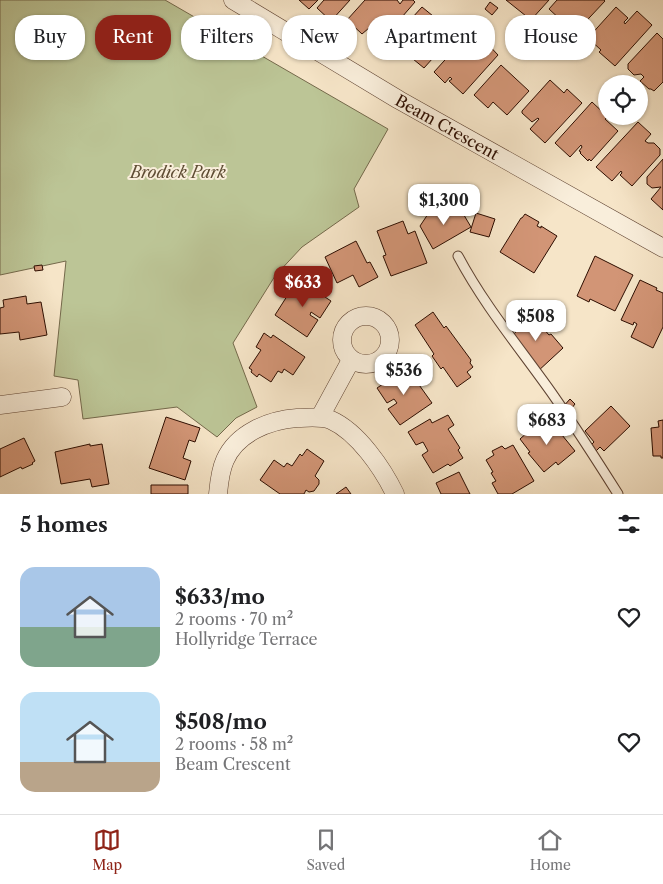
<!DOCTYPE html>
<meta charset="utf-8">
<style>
:root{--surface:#fff;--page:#f6f6f6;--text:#202124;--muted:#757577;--line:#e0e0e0;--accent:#8f2418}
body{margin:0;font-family:"Libre Caslon Text",serif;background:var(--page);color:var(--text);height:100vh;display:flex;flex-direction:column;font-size:19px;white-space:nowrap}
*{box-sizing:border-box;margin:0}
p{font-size:16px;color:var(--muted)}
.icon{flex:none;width:28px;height:28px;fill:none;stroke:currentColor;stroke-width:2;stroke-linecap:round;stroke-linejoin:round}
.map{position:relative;height:494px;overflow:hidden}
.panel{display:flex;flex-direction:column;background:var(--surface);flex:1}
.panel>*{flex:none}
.banner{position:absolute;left:15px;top:15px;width:634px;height:45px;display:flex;gap:10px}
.fabs{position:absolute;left:598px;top:75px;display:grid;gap:10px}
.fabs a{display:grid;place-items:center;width:50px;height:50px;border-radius:50%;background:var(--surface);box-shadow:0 1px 4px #0004;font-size:25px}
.price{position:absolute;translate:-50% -42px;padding:0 11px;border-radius:10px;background:#fff;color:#222;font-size:16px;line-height:32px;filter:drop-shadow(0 1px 2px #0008)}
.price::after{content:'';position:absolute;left:50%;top:30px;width:15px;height:11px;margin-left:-8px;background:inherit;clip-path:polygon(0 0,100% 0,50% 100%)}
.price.selected{background:var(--accent);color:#fff}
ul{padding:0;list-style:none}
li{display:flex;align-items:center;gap:15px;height:125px;padding:0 20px}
li span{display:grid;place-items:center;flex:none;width:140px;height:100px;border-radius:15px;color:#555}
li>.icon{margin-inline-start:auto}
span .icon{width:60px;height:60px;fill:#fffc;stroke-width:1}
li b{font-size:21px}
h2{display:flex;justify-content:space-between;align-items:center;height:60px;padding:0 20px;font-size:21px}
.pill{padding:0 18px;border-radius:20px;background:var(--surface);box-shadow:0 1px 4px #0004;font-size:18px;line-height:45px}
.pill.selected{background:var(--accent);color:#fff}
.dock{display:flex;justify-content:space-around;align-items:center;height:70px;border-top:1px solid var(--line);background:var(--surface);font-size:14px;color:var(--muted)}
.dock a{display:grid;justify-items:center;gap:2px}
.dock .selected{color:var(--accent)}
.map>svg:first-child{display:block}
.green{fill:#bcc596;stroke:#74694b}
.building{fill:#d29576;stroke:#2d0d00}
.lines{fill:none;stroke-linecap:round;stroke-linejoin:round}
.service-casing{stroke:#5f4332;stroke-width:11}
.minor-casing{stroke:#5f4332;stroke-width:19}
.service{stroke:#f9eedb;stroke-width:9}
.minor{stroke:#f9eedb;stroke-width:18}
.labels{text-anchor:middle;stroke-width:4;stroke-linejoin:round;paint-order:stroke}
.street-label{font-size:16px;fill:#2d0d00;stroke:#f9eedb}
.park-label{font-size:16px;font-style:italic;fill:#5f4d34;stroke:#f9eedb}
</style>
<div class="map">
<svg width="663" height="494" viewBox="0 0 663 494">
<rect width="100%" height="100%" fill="#f6e5c8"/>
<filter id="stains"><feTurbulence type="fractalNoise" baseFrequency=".004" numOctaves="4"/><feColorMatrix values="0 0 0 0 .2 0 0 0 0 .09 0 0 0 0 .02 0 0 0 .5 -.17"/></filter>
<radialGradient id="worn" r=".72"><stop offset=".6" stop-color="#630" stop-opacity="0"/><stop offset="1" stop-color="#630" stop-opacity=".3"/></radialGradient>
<path class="green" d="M0 0H165L388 129 354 189 359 207 302 247 275 276 233 343 257 407 236 418 217 437 177 407 83 419 78 380 54 376 66 261 0 275Z"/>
<path class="building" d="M299 0H318L309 9Z
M324 0H350L331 21 317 8Z
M365 0H397L400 4 403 0H413L415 2 382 40 369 28 362 34 347 20Z
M506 0H549L531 20Z
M557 0H604L605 1 575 33 549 9Z
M490 2 498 8 492 15 485 9Z
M422 7 433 16 431 19 451 38 424 68 391 41Z
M616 7 628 18 624 22 625 24 637 11 652 25 615 66 599 52 601 50 588 38Z
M657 33 663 39V82L654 91 651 89H649L640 81 644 77 641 74 634 75 628 69V64Z
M464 39 475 49 484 40 498 55 463 94 449 81 452 79 450 77 445 83 434 72Z
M501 65 529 91 507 115 493 102 488 108 474 95Z
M550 80 564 93 567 89 582 103 545 143 530 129 539 119 538 118 532 122 522 113V111Z
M592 102 608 117 605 119 618 131 591 161 589 159 588 161 580 153 581 152 579 151 582 147 581 145 570 157 555 143Z
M638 122 651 134 645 141 648 143H654L660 149V155L632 186 620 175 622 173 621 171 612 181 596 167Z
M663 159V210L651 199 661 187 652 188 647 184V177Z
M458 205 471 227 433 249 420 226 428 214 442 215Z
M476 213 495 219 489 237 470 232Z
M525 214 539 222 537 226 541 228V226L557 236 534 273 500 252 521 218H522Z
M403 221 408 234 415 231 427 263 391 276 383 256 386 255 377 231Z
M356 241 367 263 370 262 378 277 359 287 353 275 337 283 325 257Z
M595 256 633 275 615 311 590 299 589 302 577 296Z
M42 265 43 270 35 271 34 266Z
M298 279 331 301 320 318 311 312 310 315 318 320 307 337 275 315Z
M640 280 657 288 656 290 663 293V327L653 348 631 337 637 324 634 322 633 325 621 320Z
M26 296 27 304 41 302 47 335 20 340 19 332 0 334V308L4 307 3 300Z
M433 312 444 328 446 326 471 360 470 363 473 367 467 372 471 377 457 387 443 367 441 369 432 356 434 354 415 325Z
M535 312 547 325 543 328 549 335 551 334 563 348 537 372 511 337Z
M264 333 271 338 273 335 305 357 293 375 284 369 282 373 278 371 271 382 259 374 257 377 251 372 252 370 249 368 261 350 256 347Z
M407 368 432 403 400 425 388 409 397 403 394 399 387 403 377 388Z
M570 399 575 404 568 413 562 408Z
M611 406 630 426 604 451 600 447 595 452 590 446 594 442 585 431Z
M448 415 454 425 448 429 460 448 458 450 463 458 450 466 448 464 433 473 422 455 428 451 423 442 416 445 408 432 430 419 432 423Z
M166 417 200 428 195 442 189 440 183 458 191 461 185 480 149 468Z
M549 419 575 451 558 465 556 462 544 472 528 453 530 452 520 439 529 431 531 433Z
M663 420V458H661V456H653L651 428 659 427 658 421Z
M24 438 35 461 32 463 33 464 22 469 21 467 0 477V449Z
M90 444V446L102 444 109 484 92 487 90 479 61 484 55 452Z
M513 445 534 481 512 494H498L492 483 496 481 491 473 493 472 486 460 494 455 492 451 502 446 505 449Z
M307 449 324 461 315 476 319 480V484L314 491 309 492 306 490 304 494H280L260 480 274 460 284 467 287 463 292 466 300 454 302 456Z
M459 472 470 494H441L436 483Z
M151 485H188V494H151Z
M346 487 351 494H336Z"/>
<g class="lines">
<g class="service-casing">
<path id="service" d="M458 256C484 305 519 347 551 392 574 425 596 459 618 494"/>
</g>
<g class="minor-casing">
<g id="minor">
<path id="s1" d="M233 0 399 100 663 248"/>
<circle cx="366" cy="340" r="24"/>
<path d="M0 405 62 397"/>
<path d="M320 417 351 360"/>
<path d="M218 494C219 483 220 471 225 460 237 433 269 420 297 418 309 418 320 416 331 420 358 432 383 469 395 494"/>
</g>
</g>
<use href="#service" class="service"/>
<use href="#minor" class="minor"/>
</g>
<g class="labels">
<g class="street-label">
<text dy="6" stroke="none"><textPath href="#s1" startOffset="249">Beam Crescent</textPath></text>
</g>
<g class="park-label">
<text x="178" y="178">Brodick Park</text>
</g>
</g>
<rect width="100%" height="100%" filter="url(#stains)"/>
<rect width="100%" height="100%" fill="url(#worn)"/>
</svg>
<div class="fabs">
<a><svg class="icon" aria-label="locate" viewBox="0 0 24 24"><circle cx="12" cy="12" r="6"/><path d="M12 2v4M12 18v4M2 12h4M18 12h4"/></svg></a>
</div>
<b class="price" style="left:444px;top:226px">$1,300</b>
<b class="price selected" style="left:303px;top:308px">$633</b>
<b class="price" style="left:536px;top:342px">$508</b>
<b class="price" style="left:404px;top:396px">$536</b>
<b class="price" style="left:547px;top:446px">$683</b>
<div class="banner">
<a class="pill">Buy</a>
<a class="pill selected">Rent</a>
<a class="pill">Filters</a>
<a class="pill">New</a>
<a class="pill">Apartment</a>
<a class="pill">House</a>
</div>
</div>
<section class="panel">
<h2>5 homes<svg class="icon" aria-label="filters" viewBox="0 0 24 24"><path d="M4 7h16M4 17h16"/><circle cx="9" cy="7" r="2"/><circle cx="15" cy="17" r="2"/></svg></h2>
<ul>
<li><span style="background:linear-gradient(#a9c7e8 60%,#7fa58c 0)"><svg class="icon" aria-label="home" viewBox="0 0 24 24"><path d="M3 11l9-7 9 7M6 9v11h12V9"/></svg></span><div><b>$633/mo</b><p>2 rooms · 70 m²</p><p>Hollyridge Terrace</p></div><svg class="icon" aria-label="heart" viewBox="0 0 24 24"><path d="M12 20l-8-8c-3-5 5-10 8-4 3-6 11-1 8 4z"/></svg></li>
<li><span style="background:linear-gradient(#bfe0f5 70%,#b9a48a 0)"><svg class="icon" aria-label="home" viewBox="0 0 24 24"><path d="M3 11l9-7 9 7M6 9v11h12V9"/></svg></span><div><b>$508/mo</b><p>2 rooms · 58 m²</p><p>Beam Crescent</p></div><svg class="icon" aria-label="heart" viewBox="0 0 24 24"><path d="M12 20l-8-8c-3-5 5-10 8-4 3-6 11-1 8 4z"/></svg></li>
</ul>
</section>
<nav class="dock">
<a class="selected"><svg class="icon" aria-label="map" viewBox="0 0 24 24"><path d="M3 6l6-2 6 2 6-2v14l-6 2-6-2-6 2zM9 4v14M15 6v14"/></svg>Map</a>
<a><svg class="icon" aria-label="saved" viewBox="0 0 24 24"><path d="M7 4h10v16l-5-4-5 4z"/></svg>Saved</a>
<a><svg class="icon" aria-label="home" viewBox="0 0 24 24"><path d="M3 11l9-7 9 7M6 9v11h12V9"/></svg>Home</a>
</nav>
